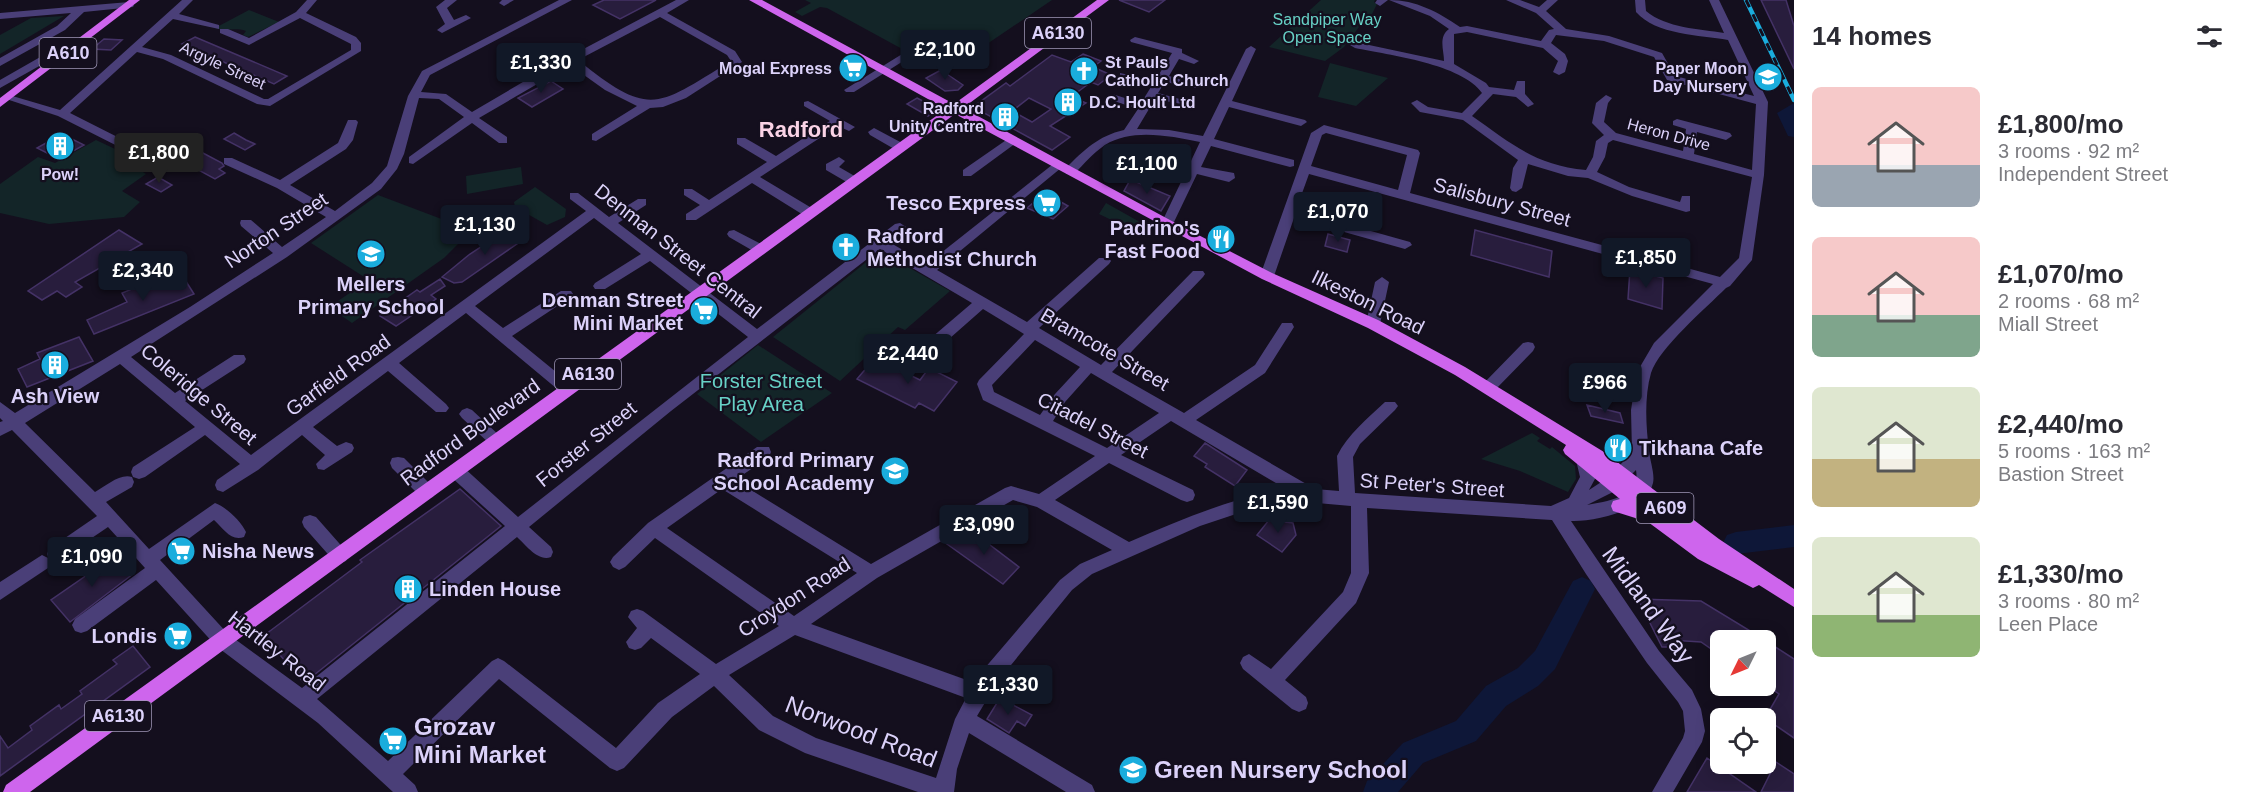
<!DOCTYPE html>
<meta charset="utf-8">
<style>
:root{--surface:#fff;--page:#f7f7f7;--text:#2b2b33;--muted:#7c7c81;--accent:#111827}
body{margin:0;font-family:Helvetica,sans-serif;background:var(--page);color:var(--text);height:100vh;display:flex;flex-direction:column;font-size:22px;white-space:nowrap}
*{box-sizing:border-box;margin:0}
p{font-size:20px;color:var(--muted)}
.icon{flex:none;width:33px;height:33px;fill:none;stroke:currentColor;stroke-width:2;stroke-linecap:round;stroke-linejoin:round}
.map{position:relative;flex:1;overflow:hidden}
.side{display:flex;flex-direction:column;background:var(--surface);width:450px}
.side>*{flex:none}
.needle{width:39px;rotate:227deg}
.tools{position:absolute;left:1710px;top:630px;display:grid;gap:12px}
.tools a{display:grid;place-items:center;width:66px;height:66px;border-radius:9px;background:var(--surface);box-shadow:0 3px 15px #0003;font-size:30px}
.price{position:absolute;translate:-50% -51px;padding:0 14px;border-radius:6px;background:var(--accent);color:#fff;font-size:20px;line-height:39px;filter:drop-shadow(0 2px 3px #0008)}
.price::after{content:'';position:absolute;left:50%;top:36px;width:18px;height:14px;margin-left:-9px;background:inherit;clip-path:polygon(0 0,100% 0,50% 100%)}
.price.on{background:#222;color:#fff}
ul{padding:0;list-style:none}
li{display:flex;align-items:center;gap:18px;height:150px;padding:0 18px}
li span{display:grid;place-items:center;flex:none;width:168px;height:120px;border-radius:9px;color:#555}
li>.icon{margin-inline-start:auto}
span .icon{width:72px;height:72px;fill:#fffc;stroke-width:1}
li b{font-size:26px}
h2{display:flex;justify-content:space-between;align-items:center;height:72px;padding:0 18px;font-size:26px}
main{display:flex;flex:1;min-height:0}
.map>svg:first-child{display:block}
.green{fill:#132528}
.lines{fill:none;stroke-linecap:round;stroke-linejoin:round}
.river{fill:#0e1738;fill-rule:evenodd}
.building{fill:#281d3d;stroke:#443266;stroke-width:1.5;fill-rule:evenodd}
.minor{fill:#4a3f78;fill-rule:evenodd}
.major{fill:#ce65ed;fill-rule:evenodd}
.rail-casing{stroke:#1aaddd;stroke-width:4.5}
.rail{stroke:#140f1e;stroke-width:3;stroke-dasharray:8;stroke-linecap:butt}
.labels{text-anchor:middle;stroke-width:4.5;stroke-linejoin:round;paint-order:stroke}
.far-park-label{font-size:16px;fill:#67d1c6;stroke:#140f1e}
.far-poi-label{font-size:16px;font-weight:bold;fill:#dcd2fa;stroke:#140f1e;text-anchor:end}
.far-street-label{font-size:16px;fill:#dcd2fa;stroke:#140f1e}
.shield{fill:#140f1e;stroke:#a098b8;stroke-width:1.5}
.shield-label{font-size:18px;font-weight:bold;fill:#dcd2fa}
.street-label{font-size:20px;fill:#dcd2fa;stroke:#140f1e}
.poi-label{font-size:20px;font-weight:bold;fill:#dcd2fa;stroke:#140f1e;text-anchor:end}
.park-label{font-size:20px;fill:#67d1c6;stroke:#140f1e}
.far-district-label{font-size:22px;font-weight:bold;fill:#fad3e6;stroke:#140f1e}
.near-street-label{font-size:24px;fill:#dcd2fa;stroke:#140f1e}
.near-poi-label{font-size:24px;font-weight:bold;fill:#dcd2fa;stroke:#140f1e;text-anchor:start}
</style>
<main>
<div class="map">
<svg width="1794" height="792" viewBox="0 0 1794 792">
<rect width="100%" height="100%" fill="#140f1e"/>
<path class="green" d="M805 0H1052L956 65 916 43 904 50 827 8 820 7 802 16 795 12 811 3Z
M1321 0H1375L1374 2 1377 4 1369 20 1362 23 1344 47 1325 61 1269 47Z
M249 10 279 22 248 37 243 35 246 31C234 27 224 32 215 28Z
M64 16 0 54V35L31 18Z
M1330 63 1388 78 1356 106 1318 97Z
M96 140 132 157 129 163 146 174 122 191 140 202 124 217 49 224 0 213V184L38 157 55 163Z
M521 167 523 184 467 194 466 176Z
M535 187 566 209 565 217 547 225 515 207 514 202Z
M378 195 460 226 462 240 444 258 352 323 329 307 369 280 311 243Z
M1106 203 1147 226 1132 230 1099 214Z
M880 251 950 291 905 330 898 327 840 381 773 337Z
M758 345 832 393 761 442 697 394Z
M1532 433 1540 438 1537 441 1550 449 1552 447 1575 466 1576 479 1568 492 1520 471 1481 459Z"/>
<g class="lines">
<path class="river" d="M1794 103V137L1788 136 1777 113Z
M1794 525V547L1736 554 1727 551 1723 543 1727 535 1736 532Z
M1582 577 1591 581 1595 589 1555 669 1538 686 1506 706 1476 741 1423 763 1398 792H1363L1367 781 1403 743 1456 721 1486 686 1518 668 1535 651 1573 581Z"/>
</g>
<path class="building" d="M604 0H656L620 19 593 5Z
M1119 0H1165L1149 12Z
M1761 0H1786L1794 26V69Z
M195 37 287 76 274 84 182 44Z
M104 39 122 40 111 50 92 49Z
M1083 54 1101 61 1093 67 1111 75 1098 85 1091 82 1071 97 1086 103 1050 126 1070 137 1052 150 973 107 1006 83 1010 86 1052 55 1071 62ZM1029 98 1051 109 1032 122 1012 111Z
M941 70 963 85 958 90 945 91 926 78Z
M551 81 563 89 532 107 518 98Z
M917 98 938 109 928 116 907 104Z
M234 133 246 140 255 144 245 150 224 139Z
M62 134 84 145 59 159 37 148Z
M201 152 222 163 224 166 219 169 225 173 215 179 191 166 196 163 189 159Z
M158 177 172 185 161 192 146 184Z
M1134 181 1170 196 1161 211 1124 191 1129 182Z
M1045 193 1068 206 1053 219 1027 208Z
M511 227 527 237 462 282 454 283 442 277 470 254Z
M119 230 142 244 75 282 82 287 66 297 57 291 42 300 28 291Z
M1475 230 1552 251 1549 277 1471 255Z
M1328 234 1350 240 1347 252 1325 246Z
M1630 269 1663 278 1662 309 1628 299Z
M180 272 194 294 94 334 87 320 127 302 122 293 144 284 146 287Z
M440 279 445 286 431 295 436 299 396 326 380 316 417 290 420 292Z
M79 337 93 361 27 387 18 369 40 359 37 353Z
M875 358 920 380 929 368 957 382 934 411 919 403 915 408 857 379Z
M1587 405 1620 413 1623 423 1591 416Z
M1205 443 1247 470 1235 486 1205 467 1207 464 1194 456Z
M460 489 501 526 304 683 267 640 266 634 362 562 360 560Z
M1269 520 1293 523 1296 535 1282 552 1257 535Z
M969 529 1019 567 1003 584 947 544Z
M116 555 133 574 70 622 51 600Z
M1638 599 1701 601 1765 640H1720V655L1701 642 1670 640 1673 647H1662Z
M1766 641 1794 659V738L1765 718 1779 694 1766 685Z
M133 646 150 667 0 776V736L8 748 32 730 30 726 59 705 61 709 82 694 80 691 117 664 113 660Z
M1000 698 1032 715 1025 726 1017 721 1009 733 987 719Z
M1707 758 1756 792H1687Z
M1776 762 1794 774V792H1761Z"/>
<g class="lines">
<path class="minor" d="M182 0H193L179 14 219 25V29L173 19 142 47 171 55 264 99H268L351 50V44L300 18 249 45 220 33V29H228L249 38 296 12 307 0H317L306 13 356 37 361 43V51L270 106 257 104 163 59 137 52 70 113 155 156 157 159 151 163 58 116 3 98 9 95 60 110Z
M445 0H457L447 8 454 20 466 15 471 18 442 33 437 30 445 24 436 7Z
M502 0H514L504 6 499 3Z
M559 0H572L430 75 421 92 446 94 472 112 540 72 676 0H689L667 13 735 51 742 62 686 98 663 107 650 108 596 141 592 140V134L637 106 605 90 570 65 479 118 507 137V143H499L472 123 413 164 409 163V157L464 117 439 99 419 98 404 154 397 169 381 189 287 257 131 357 175 393 234 355H244L246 359 244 363 185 401 251 455 586 211 570 199V193H578L609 217 638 199H646V205L618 223 757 329 895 224 900 223 906 227 889 242 927 264 1057 161 1063 165 1061 168 937 270 1027 322 1099 258H1109L1111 261 1109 264 1039 328 1101 365 1193 271H1203L1205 274 1203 277 1112 372 1184 413 1255 365 1282 323H1292L1294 327 1265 373 1196 420 1315 489 1339 491 1337 456C1348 434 1367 419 1385 402H1395L1398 406 1395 410 1360 444 1353 457 1355 493 1551 506 1569 498 1580 477 1576 460 1578 455 1584 454 1590 455 1596 477 1589 490 1609 477 1632 452 1631 410 1637 372 1654 343 1713 284 1309 174 1296 210 1410 242 1412 245 1405 249 1294 218 1274 276 1267 281 1260 276 1311 133 1324 125 1418 150 1420 153 1410 193 1720 277 1739 258 1752 177 1613 140 1608 143 1605 157 1597 172 1629 187 1680 202 1682 196H1690V211L1686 212 1632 196 1588 178 1568 176 1528 164 1522 188 1516 192 1512 191 1510 188 1513 168 1518 160 1463 120 1420 112 1411 103 1417 100 1428 107 1462 113 1482 93C1462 64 1389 55 1355 48L1350 45 1355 42 1444 61C1444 50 1438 37 1449 29L1430 16 1389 0C1416 0 1438 12 1460 27L1467 26 1541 41 1549 30 1554 29 1536 13 1506 0H1520L1539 7 1547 0H1558L1546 11 1566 29 1609 36 1662 53 1675 76 1754 96 1728 40C1700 35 1656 35 1636 12L1635 0H1645L1646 11C1666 28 1700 29 1724 33L1709 0H1719L1768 102 1764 175 1752 260 1730 286 1726 288C1706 308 1659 348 1651 373 1644 397 1646 427 1649 451 1650 461 1655 474 1653 483 1647 510 1595 522 1571 521L1659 651 1692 690 1701 709 1705 731 1702 742 1673 792H1652L1683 738 1685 731 1683 711 1678 702 1647 663 1586 574 1552 520 1367 508 1369 573 1356 603 1285 680 1306 697 1308 703 1306 709 1299 712 1292 709 1243 669 1240 663 1243 657 1249 654 1271 669 1343 592 1351 573V506L1294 501 1254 508 1200 526 1092 574 1072 590 998 681 977 716 1092 785 1095 792H1066L969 733 957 769 954 792H918L805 753 759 730 714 686 672 717 624 768 617 771 610 768 499 679 403 774 415 785 418 792H393L318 723 216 646 156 580 87 631 81 633 75 631 72 625 75 619 145 568 108 527 61 559 55 561 49 559 47 554 49 549 97 516 12 430 0 436V422L3 421 0 418V402L15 413 190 307 273 253 241 226 240 223 241 220H251L282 247 326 217 277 188 224 164V158H232L280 180 338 143 348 120H356L358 122 353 140 346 149 290 185 335 211 372 183 387 166 408 96 422 71ZM660 17 727 55 731 61C657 106 651 119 578 60ZM1467 32 1543 48 1558 61 1553 72 1559 75 1565 72 1568 61 1565 54 1551 43 1556 35 1604 41 1654 57 1667 80 1756 104 1752 170 1694 154 1697 132 1726 140 1732 136 1730 133 1677 119 1673 121V125L1686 129 1683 151 1616 133 1604 122 1608 103 1612 98 1606 95 1596 103 1592 123 1604 135 1596 141 1593 157 1586 170C1535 165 1512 144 1472 116L1493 94 1516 97 1528 107 1534 104 1525 94V81H1517L1514 90 1489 87 1486 83 1454 64V34ZM1326 133 1407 155 1398 190 1311 166 1322 135ZM594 218 641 254 595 283 593 286 595 289H605L650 261 748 337 518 517 462 466 456 464 450 466 448 471 450 476 505 526 302 688 228 634 160 560 214 520C223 528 231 542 244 537L246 532C241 521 226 507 215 503L149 549 106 502 132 487 134 482 132 477C120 473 106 486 95 492L25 423 120 364 195 427 133 467 131 472 133 477 139 479 145 477 205 435 240 464 217 480 215 485 217 490 223 492 258 470 302 435 325 455 316 464 318 469 324 470 352 452 354 448 352 444 346 442 337 446 313 427 388 371 436 412H446L449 408 446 404 399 363 466 313 562 393H572L574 389 572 385 512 336 571 297 573 294 571 291H561L503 328 475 306ZM880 249 972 303 931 338 929 342 931 346H941L983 309 1024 334 979 380 977 384 983 400 1095 456 1039 494 1011 486 1005 488 871 564 735 480 769 457 771 452 769 447H757L648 523 613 557 610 562 613 567 619 570 625 567 655 538 779 626 716 664 643 611 637 609 631 611 628 617 637 628 626 642 629 648 635 650 641 648 651 638 700 674 658 703 616 748 504 661 498 658 492 661 388 761 317 699 517 537C526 545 538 562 551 557L553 552 551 547 529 527 671 411ZM1035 340 1080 367 1055 394 1040 415 994 392 992 385ZM1091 373 1159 413 1107 448 1053 421 1065 402ZM1171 421 1286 489C1231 498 1180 520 1129 542L1055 500 1109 463 1181 500 1187 502 1193 500 1195 495 1193 490 1121 455ZM1636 470C1641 497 1608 501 1587 505L1615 491ZM722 489 857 573 794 616 667 528ZM1013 500 1037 507 1112 550 1080 564 1060 580 984 669 975 683 811 624 877 578ZM795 635 966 698 955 719 936 778 816 738 773 716 729 675Z
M1377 0H1388L1380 6 1375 3Z
M129 2 134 5 133 7 84 12 65 30 0 66V58L57 26 71 13 0 19V13Z
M1135 37 1182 49V53L1199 61 1194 64 1179 59 1169 76 1196 84V88L1165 82 1158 93 1187 101V105L1155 99 1137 129 1169 130 1203 136 1246 49 1251 46 1256 49 1232 101 1305 120 1307 122 1301 126 1229 107 1214 139 1294 160V166L1290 167 1211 146 1201 167 1234 173 1235 178 1229 182 1197 174 1173 224 1167 228 1161 224 1200 142C1170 136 1132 128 1105 145 1093 153 1084 164 1074 174H1066V168C1084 150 1098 136 1124 130L1138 109 1108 99V95L1112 94 1141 103 1151 87 1120 77V73L1155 81 1172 53 1131 42 1130 40Z
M920 43 924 44V48L854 92H846L844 90Z
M72 47 76 48V52L50 60 0 88V80L42 56Z
M808 101 855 127 849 131 838 126 760 177 815 210V216H805L752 183 696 220H686V214L700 205 684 195V189H692L709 200 767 162 737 144V138H745L776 156 830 121 804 106V102Z
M874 128 904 144 906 147 904 150H896L870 135 868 132Z
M1012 136 1018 140 1016 143 971 176H963V170Z
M839 157 845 161 839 167 858 178V184H850L826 170V164Z
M734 230 765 246 767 249 765 252H755L729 237 727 234 729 231Z
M1382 277 1389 282 1380 324 1373 329 1366 324 1375 282Z
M1528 342 1533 343 1535 347 1533 351 1493 392H1483L1481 388 1483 384 1523 343Z
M467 408 472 410 501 437 504 441 501 445H491L462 418 459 414 462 410Z
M398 457 404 458 433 487 435 492 433 497 427 499 421 497 392 468 390 463 392 458Z
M310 515 316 517 346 551 348 556 346 561 340 563 334 561 304 527 302 522 304 517Z
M42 555 48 558 51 563 48 568 0 600V582Z"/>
<path class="major" d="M129 0H140L0 107V98Z
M749 0H762L954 104 1097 0H1109L963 108 1181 226 1272 273 1378 320 1465 367 1604 452 1719 539 1794 589V607L1759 585 1753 588 1698 559 1648 522 1613 511 1611 506 1613 501 1620 499 1565 454 1563 450 1566 445 1455 375 1368 328 1262 279 955 114 30 792H3L6 785 946 109Z"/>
<g class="rail-casing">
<path id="rail" d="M1746 0 1794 100"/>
</g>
<use href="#rail" class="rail"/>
</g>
<defs>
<g id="supermarket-disc" transform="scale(1.5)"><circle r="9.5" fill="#1aaddd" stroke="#140f1e"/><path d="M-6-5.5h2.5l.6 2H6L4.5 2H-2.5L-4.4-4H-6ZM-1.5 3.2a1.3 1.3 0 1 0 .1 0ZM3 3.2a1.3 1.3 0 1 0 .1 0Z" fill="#fff"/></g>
<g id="church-disc" transform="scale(1.5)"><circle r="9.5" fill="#1aaddd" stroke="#140f1e"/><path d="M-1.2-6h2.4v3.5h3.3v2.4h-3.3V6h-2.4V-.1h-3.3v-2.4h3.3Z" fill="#fff"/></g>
<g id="school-disc" transform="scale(1.5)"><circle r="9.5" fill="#1aaddd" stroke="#140f1e"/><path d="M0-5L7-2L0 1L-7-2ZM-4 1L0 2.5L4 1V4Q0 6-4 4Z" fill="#fff"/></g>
<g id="building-disc" transform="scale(1.5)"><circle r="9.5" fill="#1aaddd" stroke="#140f1e"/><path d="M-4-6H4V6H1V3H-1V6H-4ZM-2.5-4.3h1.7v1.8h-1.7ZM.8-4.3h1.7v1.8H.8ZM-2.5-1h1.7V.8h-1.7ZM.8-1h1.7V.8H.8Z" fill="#fff"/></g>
<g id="restaurant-disc" transform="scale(1.5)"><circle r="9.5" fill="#1aaddd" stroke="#140f1e"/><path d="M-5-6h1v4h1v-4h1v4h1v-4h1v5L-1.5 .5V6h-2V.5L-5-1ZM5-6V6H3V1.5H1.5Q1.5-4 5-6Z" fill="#fff"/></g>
</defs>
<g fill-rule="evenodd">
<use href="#supermarket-disc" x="853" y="68"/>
<use href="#church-disc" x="1084" y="71"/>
<use href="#school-disc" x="1768" y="77"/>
<use href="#building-disc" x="1068" y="102"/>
<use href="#building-disc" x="1005" y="117"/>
<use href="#building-disc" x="60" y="146"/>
<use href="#supermarket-disc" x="1047" y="203"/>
<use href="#restaurant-disc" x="1221" y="239"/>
<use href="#church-disc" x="846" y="247"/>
<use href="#school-disc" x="371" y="254"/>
<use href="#supermarket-disc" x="704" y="311"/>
<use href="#building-disc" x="55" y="365"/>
<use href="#restaurant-disc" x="1618" y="448"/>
<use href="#school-disc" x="895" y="471"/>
<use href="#supermarket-disc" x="181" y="551"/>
<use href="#building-disc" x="408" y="589"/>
<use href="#supermarket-disc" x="178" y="636"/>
<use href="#supermarket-disc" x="393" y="741"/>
<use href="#school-disc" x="1133" y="770"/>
</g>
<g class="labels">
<g class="far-park-label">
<text x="1327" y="25">Sandpiper Way<tspan x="1327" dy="18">Open Space</tspan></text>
</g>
<g class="far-poi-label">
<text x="1105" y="68" text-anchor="start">St Pauls<tspan x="1105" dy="18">Catholic Church</tspan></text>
<text x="832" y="74">Mogal Express</text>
<text x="1747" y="74">Paper Moon<tspan x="1747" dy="18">Day Nursery</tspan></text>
<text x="1089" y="108" text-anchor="start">D.C. Hoult Ltd</text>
<text x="984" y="114">Radford<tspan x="984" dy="18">Unity Centre</tspan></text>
<text x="60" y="180" text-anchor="middle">Pow!</text>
</g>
<g class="far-street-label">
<text transform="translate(223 65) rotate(25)" y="6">Argyle Street</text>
<text transform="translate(1669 134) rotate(15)" y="6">Heron Drive</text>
</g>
<g class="shield">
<rect x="1025" y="18" width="66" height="30" rx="4.5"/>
<rect x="39.5" y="38" width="57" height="30" rx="4.5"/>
<rect x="555" y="359" width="66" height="30" rx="4.5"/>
<rect x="1636.5" y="493" width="57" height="30" rx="4.5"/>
<rect x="85" y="701" width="66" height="30" rx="4.5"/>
</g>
<g class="shield-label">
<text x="1058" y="39">A6130</text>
<text x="68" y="59">A610</text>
<text x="588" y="380">A6130</text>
<text x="1665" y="514">A609</text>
<text x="118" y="722">A6130</text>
</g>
<g class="street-label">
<text transform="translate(1502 202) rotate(15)" y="7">Salisbury Street</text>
<text transform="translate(276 230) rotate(-34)" y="7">Norton Street</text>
<text transform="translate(678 251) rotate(38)" y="7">Denman Street Central</text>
<text transform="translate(1368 302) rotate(26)" y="7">Ilkeston Road</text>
<text transform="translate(1105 349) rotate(30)" y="7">Bramcote Street</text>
<text transform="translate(338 375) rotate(-36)" y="7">Garfield Road</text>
<text transform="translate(199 394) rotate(40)" y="7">Coleridge Street</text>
<text transform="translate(1093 425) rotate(27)" y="7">Citadel Street</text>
<text transform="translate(470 432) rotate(-36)" y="7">Radford Boulevard</text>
<text transform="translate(586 444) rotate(-39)" y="7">Forster Street</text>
<text transform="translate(1432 485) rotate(4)" y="7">St Peter's Street</text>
<text transform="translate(794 597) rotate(-33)" y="7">Croydon Road</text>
<text transform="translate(277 651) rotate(38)" y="7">Hartley Road</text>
</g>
<g class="poi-label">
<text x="1026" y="210">Tesco Express</text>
<text x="1200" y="235">Padrino's<tspan x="1200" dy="23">Fast Food</tspan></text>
<text x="867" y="243" text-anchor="start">Radford<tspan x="867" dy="23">Methodist Church</tspan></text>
<text x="371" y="291" text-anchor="middle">Mellers<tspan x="371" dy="23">Primary School</tspan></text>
<text x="683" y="307">Denman Street<tspan x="683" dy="23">Mini Market</tspan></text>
<text x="55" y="403" text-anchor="middle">Ash View</text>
<text x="1639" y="455" text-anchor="start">Tikhana Cafe</text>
<text x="874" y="467">Radford Primary<tspan x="874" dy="23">School Academy</tspan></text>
<text x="202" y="558" text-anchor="start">Nisha News</text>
<text x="429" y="596" text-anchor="start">Linden House</text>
<text x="157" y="643">Londis</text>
</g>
<g class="park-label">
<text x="761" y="388">Forster Street<tspan x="761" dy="23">Play Area</tspan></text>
</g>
<g class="far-district-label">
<text x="801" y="137">Radford</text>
</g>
<g class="near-street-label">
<text transform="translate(1648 605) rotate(54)" y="8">Midland Way</text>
<text transform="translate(861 732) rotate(21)" y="8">Norwood Road</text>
</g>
<g class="near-poi-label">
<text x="414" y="735">Grozav<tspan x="414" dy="28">Mini Market</tspan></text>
<text x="1154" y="778">Green Nursery School</text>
</g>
</g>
</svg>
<div class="tools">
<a><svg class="needle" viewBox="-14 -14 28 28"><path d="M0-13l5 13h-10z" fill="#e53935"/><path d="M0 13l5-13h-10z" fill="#7c7c81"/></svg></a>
<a><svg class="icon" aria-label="locate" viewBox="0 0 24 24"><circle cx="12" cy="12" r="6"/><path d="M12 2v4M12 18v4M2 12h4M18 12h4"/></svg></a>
</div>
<b class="price" style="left:945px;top:81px">£2,100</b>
<b class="price" style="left:541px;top:94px">£1,330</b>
<b class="price on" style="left:159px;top:184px">£1,800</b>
<b class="price" style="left:1147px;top:195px">£1,100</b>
<b class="price" style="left:1338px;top:243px">£1,070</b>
<b class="price" style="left:485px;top:256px">£1,130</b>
<b class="price" style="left:1646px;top:289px">£1,850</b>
<b class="price" style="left:143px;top:302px">£2,340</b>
<b class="price" style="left:908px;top:385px">£2,440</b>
<b class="price" style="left:1605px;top:414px">£966</b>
<b class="price" style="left:1278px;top:534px">£1,590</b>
<b class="price" style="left:984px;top:556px">£3,090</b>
<b class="price" style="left:92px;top:588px">£1,090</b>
<b class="price" style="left:1008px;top:716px">£1,330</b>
</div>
<section class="side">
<h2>14 homes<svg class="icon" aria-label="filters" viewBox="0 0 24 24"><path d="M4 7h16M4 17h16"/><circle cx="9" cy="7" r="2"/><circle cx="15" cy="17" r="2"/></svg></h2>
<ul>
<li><span style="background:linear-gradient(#f6c9c9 65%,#9aa5b1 0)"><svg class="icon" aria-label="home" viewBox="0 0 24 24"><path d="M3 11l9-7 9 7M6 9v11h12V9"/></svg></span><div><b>£1,800/mo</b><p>3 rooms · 92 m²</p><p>Independent Street</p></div></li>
<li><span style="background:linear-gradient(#f6c9c9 65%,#7fa58c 0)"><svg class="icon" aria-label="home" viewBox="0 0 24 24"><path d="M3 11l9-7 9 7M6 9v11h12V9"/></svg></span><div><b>£1,070/mo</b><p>2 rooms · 68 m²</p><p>Miall Street</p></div></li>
<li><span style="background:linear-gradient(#dfe7d0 60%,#c2b280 0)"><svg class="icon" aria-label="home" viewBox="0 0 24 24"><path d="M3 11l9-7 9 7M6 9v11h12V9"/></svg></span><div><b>£2,440/mo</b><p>5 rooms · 163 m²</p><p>Bastion Street</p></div></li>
<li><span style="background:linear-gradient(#dfe7d0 65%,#8fb573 0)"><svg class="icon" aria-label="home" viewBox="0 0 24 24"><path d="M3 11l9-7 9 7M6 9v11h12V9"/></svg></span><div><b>£1,330/mo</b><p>3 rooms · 80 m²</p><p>Leen Place</p></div></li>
</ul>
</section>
</main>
